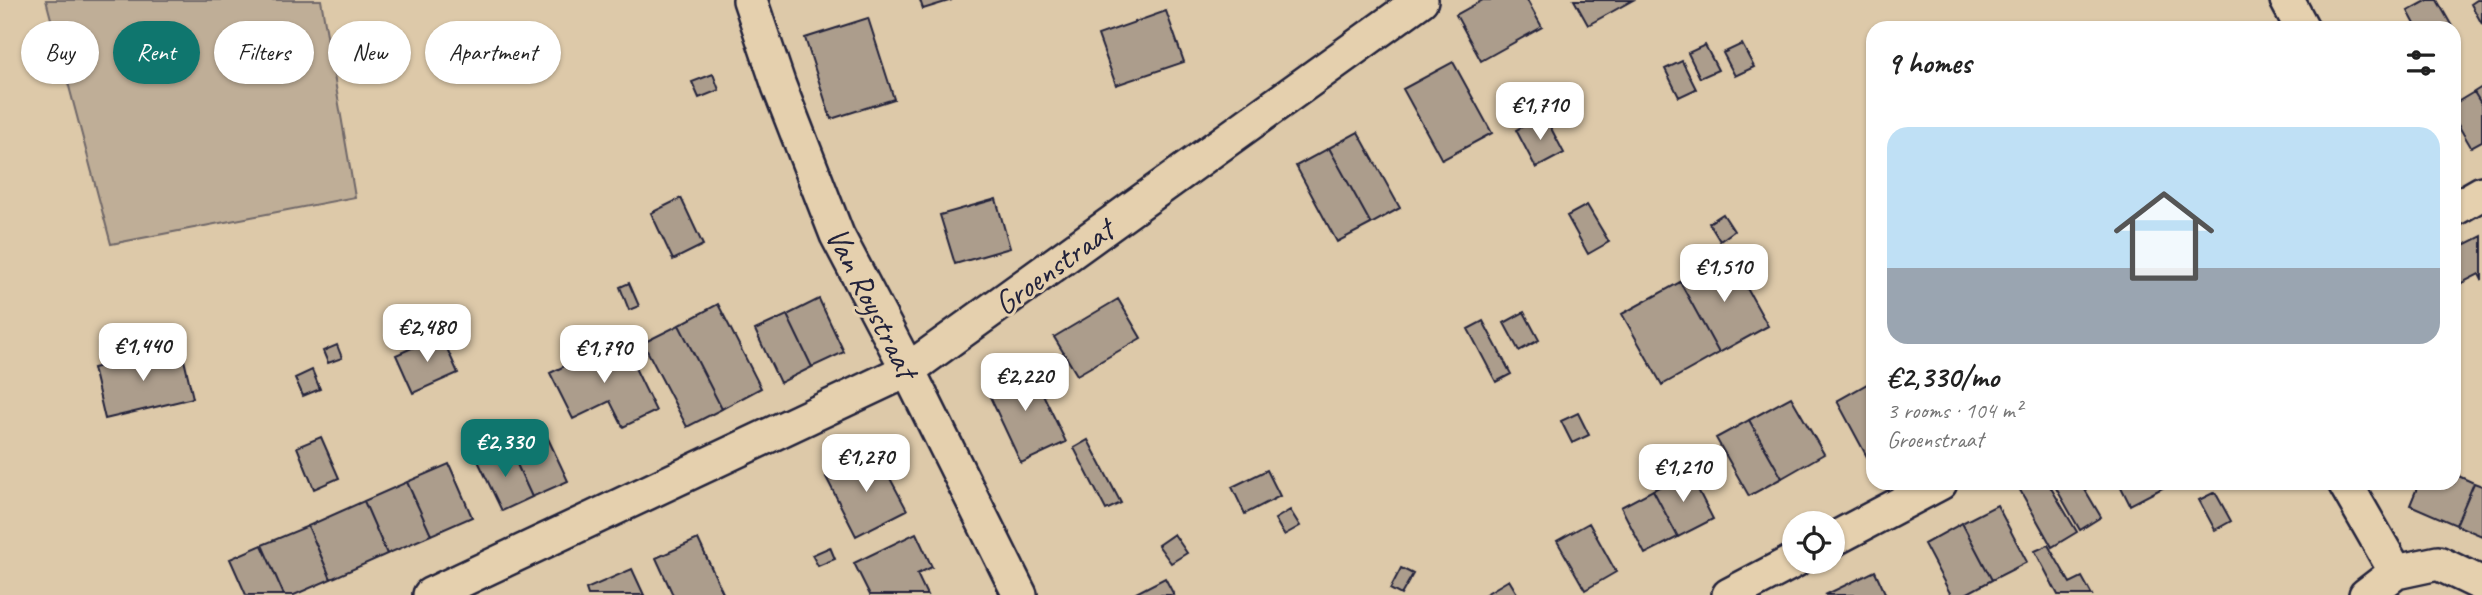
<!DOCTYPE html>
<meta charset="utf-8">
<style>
:root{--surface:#fff;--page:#f2f2f2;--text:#222;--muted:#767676;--accent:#0f766e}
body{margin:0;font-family:Caveat,sans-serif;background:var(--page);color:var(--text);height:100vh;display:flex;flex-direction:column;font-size:26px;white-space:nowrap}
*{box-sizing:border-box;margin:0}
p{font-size:23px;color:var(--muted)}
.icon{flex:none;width:38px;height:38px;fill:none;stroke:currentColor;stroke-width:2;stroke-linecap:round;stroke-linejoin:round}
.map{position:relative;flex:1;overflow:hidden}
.side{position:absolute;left:1866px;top:21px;width:595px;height:469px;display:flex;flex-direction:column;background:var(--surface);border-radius:21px;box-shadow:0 2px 5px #0004}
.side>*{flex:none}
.hud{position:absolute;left:21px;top:21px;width:665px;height:63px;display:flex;gap:14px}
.tools{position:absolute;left:1782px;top:511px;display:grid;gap:14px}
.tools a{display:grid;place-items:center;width:63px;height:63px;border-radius:50%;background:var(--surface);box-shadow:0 2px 5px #0004;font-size:35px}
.price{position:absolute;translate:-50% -60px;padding:0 16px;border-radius:14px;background:#fff;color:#222;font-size:23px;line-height:46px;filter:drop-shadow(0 2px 4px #0008)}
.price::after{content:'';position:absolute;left:50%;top:42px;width:21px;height:16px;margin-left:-10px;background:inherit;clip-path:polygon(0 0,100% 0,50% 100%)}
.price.on{background:var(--accent);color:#fff}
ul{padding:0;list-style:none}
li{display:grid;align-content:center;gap:14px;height:371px;padding:0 21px}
li span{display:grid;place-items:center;height:217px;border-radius:21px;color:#555}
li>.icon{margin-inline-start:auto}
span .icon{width:126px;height:126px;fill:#fffc;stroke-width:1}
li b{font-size:30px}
h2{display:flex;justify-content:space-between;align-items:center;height:84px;padding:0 21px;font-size:30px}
.pill{padding:0 24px;border-radius:32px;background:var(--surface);box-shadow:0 2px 5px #0004;font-size:24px;line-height:63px}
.pill.on{background:var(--accent);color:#fff}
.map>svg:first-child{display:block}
.green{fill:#bfae97;stroke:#706869;stroke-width:2}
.building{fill:#ac9d8c;stroke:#22223b;stroke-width:2}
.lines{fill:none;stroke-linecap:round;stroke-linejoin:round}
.minor-casing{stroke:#22223b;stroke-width:38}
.minor{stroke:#e5d0ae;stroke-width:33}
.labels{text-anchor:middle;stroke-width:6;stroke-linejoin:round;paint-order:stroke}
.street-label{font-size:33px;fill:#22223b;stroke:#e5d0ae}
</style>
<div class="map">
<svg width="2482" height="595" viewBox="0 0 2482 595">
<rect width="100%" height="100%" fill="#ddc9a9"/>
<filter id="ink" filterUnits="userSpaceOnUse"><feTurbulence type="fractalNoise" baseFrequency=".0143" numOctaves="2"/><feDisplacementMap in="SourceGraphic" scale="14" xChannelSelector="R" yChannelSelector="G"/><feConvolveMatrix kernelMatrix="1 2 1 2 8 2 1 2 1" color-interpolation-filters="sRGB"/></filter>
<g filter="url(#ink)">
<path class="green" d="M46 0H321L355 197 111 244Z"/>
<path class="building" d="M920 0H952L923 9Z
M1483 0H1527L1542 27 1481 61 1456 15Z
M1574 0H1633L1588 25Z
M2428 0H2437L2453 28H2417L2408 11Z
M2477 0H2482V24L2471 4Z
M1166 11 1184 62 1116 85 1098 35Z
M868 18 894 99 831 119 805 38Z
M1742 44 1754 67 1735 76 1723 53Z
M1705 45 1718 70 1700 78 1688 53Z
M1682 61 1696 89 1679 97 1665 69Z
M1453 62 1492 133 1442 160 1403 89Z
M713 74 719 90 699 98 692 82Z
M2482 87V105L2474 92Z
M2474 92 2482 105V141L2471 147 2454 118V104Z
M1544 115 1564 153 1536 168 1516 130Z
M1358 132 1400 208 1371 224 1329 148Z
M1329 148 1371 224 1337 242 1296 166Z
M681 198 703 245 673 260 651 213Z
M996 199 1010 248 955 264 940 215Z
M1587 205 1609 242 1588 254 1567 216Z
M1723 214 1734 231 1720 241 1709 223Z
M2482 236V280L2479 274 2458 285 2454 277V250Z
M1729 256 1768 326 1719 353 1680 282Z
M1680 282 1719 353 1662 385 1622 314Z
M629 283 639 306 629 310 620 287Z
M819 299 844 352 812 367 787 315Z
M1118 299 1141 338 1077 375 1054 337Z
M718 304 761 388 722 409 679 325Z
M1524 312 1539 340 1519 351 1504 323Z
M787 315 812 367 780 383 755 330Z
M1483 321 1511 374 1496 382 1468 329Z
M679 325 722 409 687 427 643 343Z
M441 335 458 373 413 393 396 355Z
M621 339 656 411 623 427 610 401 573 419 550 373Z
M337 345 342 358 328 363 323 351Z
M181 347 193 398 105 419 93 368Z
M1028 363 1066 442 1021 463 984 384Z
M312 370 320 389 303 396 295 378Z
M1869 383 1872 389V466L1837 401Z
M1791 397 1824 454 1782 478 1749 420Z
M1578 413 1589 435 1572 443 1561 421Z
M1749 420 1782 478 1749 496 1716 438Z
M544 430 568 481 532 497 509 447Z
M321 437 339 478 314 489 297 447Z
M1088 440 1121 503 1106 510 1074 448Z
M509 447 532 497 502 511 478 461Z
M876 452 907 510 856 536 826 477Z
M449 464 472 517 431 535 407 482Z
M1267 470 1280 496 1245 514 1232 487Z
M1689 472 1713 519 1678 537 1653 490Z
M2454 474 2474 483 2456 525 2410 505 2419 483H2454Z
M407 482 431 535 387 554 364 501Z
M2016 483H2048L2077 532 2052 547Z
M2053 483H2081L2101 517 2080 530Z
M2119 483H2172L2130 505Z
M2474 483 2482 486V536L2456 525Z
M1653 490 1678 537 1645 554 1621 507Z
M2215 492 2231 521 2215 530 2199 500Z
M364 501 387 554 331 579 308 526Z
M1997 505 2027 562 1992 580 1962 523Z
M1290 510 1300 526 1284 535 1275 519Z
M1589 523 1616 572 1585 590 1557 541Z
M1962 523 1992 580 1964 595H1951L1924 544Z
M308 526 331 579 294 595H284L262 545Z
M916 533 932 567 917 574 927 595H870L854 563Z
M1174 534 1187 553 1171 563 1158 545Z
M698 539 724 595H673L656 558Z
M262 545 284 595H246L230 559Z
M2048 545 2070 583 2082 577 2092 595H2058L2035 551Z
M830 547 835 559 818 566 812 555Z
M1401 568 1413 574 1401 595 1390 589Z
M632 569 644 595H588L586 589Z
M1875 571 1886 595H1825Z
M1165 578 1174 595H1137L1136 593Z
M1509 580 1518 595H1484Z"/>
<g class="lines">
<g class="minor-casing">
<path id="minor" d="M750 0 779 86 837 235 908 370 1020 595
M2287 0 2302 28
M2454 209 2482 193
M2345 483 2396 572 2366 595
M1832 540 1940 483
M2396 572 2438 563 2482 584
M430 595 908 370 1421 0
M1729 595 1794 561"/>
</g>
<use href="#minor" class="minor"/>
</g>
</g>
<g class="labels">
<g class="street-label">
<text transform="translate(1053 266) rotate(-36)" y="12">Groenstraat</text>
<text transform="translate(873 302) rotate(63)" y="12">Van Roystraat</text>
</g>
</g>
</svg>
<div class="tools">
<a><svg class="icon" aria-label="locate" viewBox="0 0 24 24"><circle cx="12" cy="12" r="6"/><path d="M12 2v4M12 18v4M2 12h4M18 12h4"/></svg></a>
</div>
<b class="price" style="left:1540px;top:142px">€1,710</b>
<b class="price" style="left:1724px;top:304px">€1,510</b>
<b class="price" style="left:427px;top:364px">€2,480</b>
<b class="price" style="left:143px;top:383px">€1,440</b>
<b class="price" style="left:604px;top:385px">€1,790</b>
<b class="price" style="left:1025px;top:413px">€2,220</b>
<b class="price on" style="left:505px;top:479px">€2,330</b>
<b class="price" style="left:866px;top:494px">€1,270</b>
<b class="price" style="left:1683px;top:504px">€1,210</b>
<div class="hud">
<a class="pill">Buy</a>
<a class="pill on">Rent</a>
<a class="pill">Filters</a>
<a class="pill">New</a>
<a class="pill">Apartment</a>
</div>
<section class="side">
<h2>9 homes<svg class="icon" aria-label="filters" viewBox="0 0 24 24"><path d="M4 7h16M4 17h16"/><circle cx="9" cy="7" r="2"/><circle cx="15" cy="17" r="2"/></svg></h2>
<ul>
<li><span style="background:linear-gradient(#bfe0f5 65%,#9aa5b1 0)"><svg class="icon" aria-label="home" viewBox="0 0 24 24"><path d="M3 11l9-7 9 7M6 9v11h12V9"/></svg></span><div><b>€2,330/mo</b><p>3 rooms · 104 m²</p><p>Groenstraat</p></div></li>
</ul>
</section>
</div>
